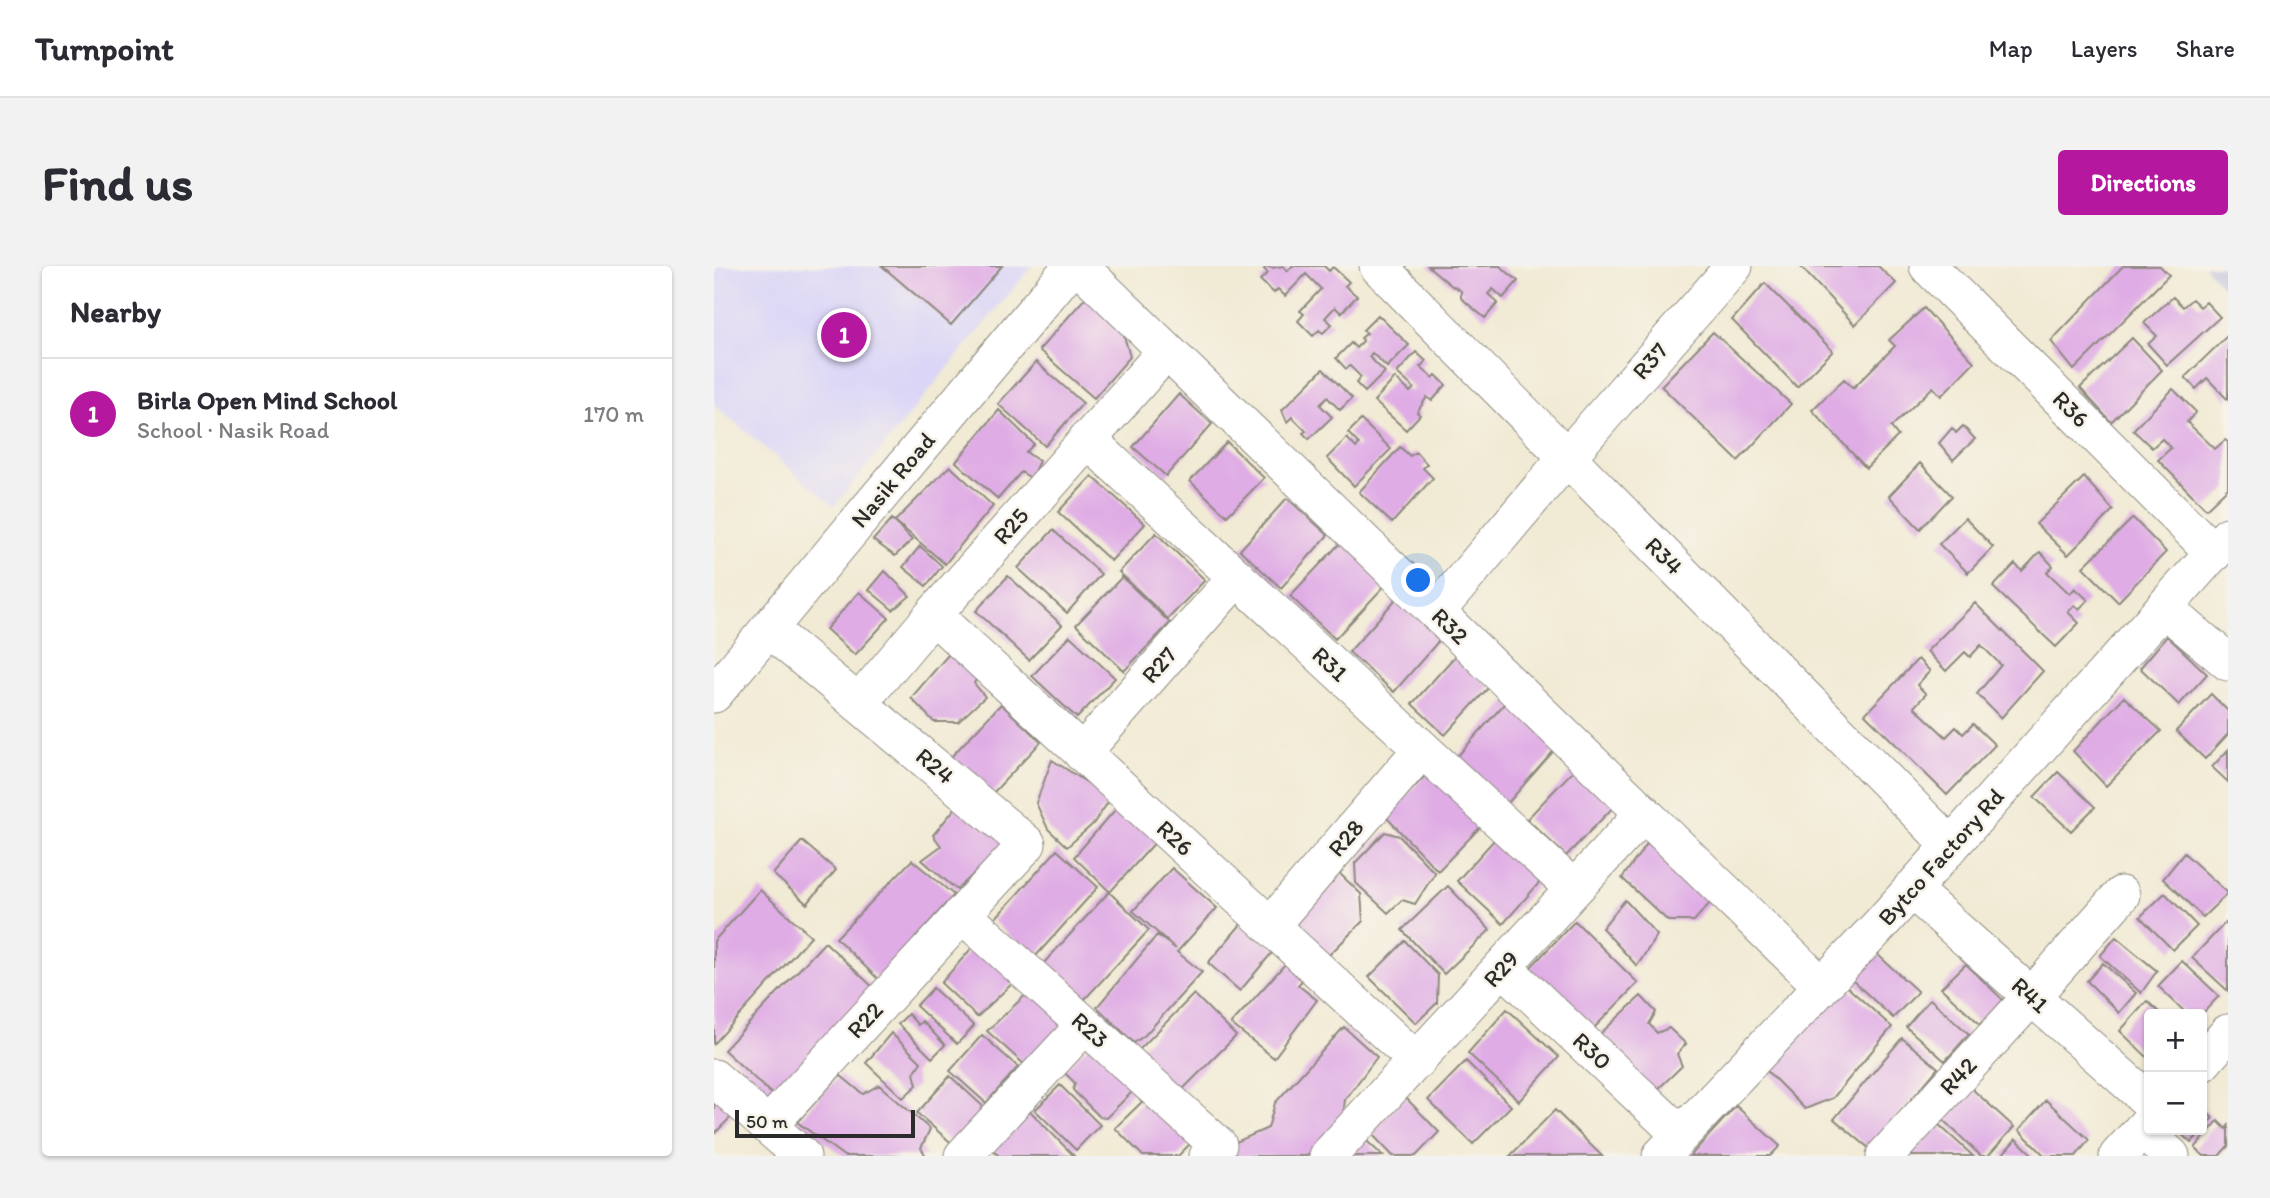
<!DOCTYPE html>
<meta charset="utf-8">
<style>
body{margin:0;font-family:Itim,sans-serif;background:#f2f2f3;color:#2b2b33}
.controls{position:absolute;right:21px;bottom:21px;display:grid;overflow:hidden;border-radius:7px;box-shadow:0 2px 5px #0004}
.controls button{width:63px;height:63px;display:grid;place-items:center;padding:0;border:0;border-bottom:2px solid #e1e1e2;background:#fff;color:#2b2b33;font:35px sans-serif}
.scale{position:absolute;left:21px;bottom:18px;width:180px;box-sizing:border-box;padding-left:7px;border:4px solid #2b2b2b;border-top:0;font-size:19px;line-height:24px;white-space:nowrap;color:#2b2b2b;-webkit-text-stroke:5px #f7f3e8;paint-order:stroke}
.you{position:absolute;left:705px;top:315px;width:24px;height:24px;margin:-18px;border:5px solid #fff;border-radius:50%;background:#1a73e8;box-shadow:0 0 0 10px #1a73e833}
.badge{display:grid;place-items:center;width:46px;height:46px;border-radius:50%;background:#b5179e;color:#fff;font-size:23px;font-weight:700}
.pin{position:absolute;translate:-50% -50%;border:4px solid #fff;box-shadow:0 2px 7px #0006}
.list{margin:0;padding:0;list-style:none}
h2{display:flex;justify-content:space-between;align-items:center;height:91px;margin:0;padding:0 28px;font-size:30px}
h2 small{font-size:23px;font-weight:400;color:#7c7c81}
.list li{display:grid;grid-template-columns:46px 1fr auto;gap:21px;align-items:center;box-sizing:border-box;height:112px;padding:0 28px;border-top:2px solid #e1e1e2}
.list b{display:block;font-size:26px;white-space:nowrap}
.list p{margin:0;font-size:23px;white-space:nowrap;color:#7c7c81}
.list em{font-size:23px;font-style:normal;color:#7c7c81}
.map{position:relative;flex:none;width:1514px;height:890px;overflow:hidden;border-radius:7px}
header{display:flex;align-items:center;gap:42px;box-sizing:border-box;height:98px;padding:0 35px;background:#fff;border-bottom:2px solid #e1e1e2}
header strong{font-size:33px}
nav{display:flex;gap:38px;margin-inline-start:auto;font-size:24px}
.intro{display:flex;align-items:center;justify-content:space-between;box-sizing:border-box;height:168px;padding:0 42px}
h1{margin:0;font-size:49px}
.button{padding:18px 32px;border-radius:7px;background:#b5179e;color:#fff;font-size:24px;font-weight:700}
main{display:flex;gap:42px;padding:0 42px}
aside{flex:1;background:#fff;border-radius:7px;box-shadow:0 2px 5px #0004}
.map>svg:first-child{display:block}
.built{fill:#dbd6f7}
.industrial{fill:#c1c2dd}
.building{fill:#dface5}
.lines{fill:none;stroke-linecap:round;stroke-linejoin:round}
.minor-casing{stroke:#8e8a80;stroke-width:39}
.minor{stroke:#fff;stroke-width:37}
.labels{text-anchor:middle;stroke-width:5;stroke-linejoin:round;paint-order:stroke}
.street-label{font-size:24px;fill:#2b2b2b;stroke:#f7f3e8}
</style>
<header>
<strong>Turnpoint</strong>
<nav><a>Map</a><a>Layers</a><a>Share</a></nav>
</header>
<div class="intro"><h1>Find us</h1><a class="button">Directions</a></div>
<main>
<aside>
<h2>Nearby<small></small></h2>
<ul class="list">
<li><span class="badge">1</span><div><b>Birla Open Mind School</b><p>School · Nasik Road</p></div><em>170 m</em></li>
</ul>
</aside>
<div class="map">
<svg width="1514" height="890" viewBox="0 0 1514 890">
<rect width="100%" height="100%" fill="#f7f3e8"/>
<filter id="ink" filterUnits="userSpaceOnUse"><feTurbulence type="fractalNoise" baseFrequency=".0143" numOctaves="2"/><feDisplacementMap in="SourceGraphic" scale="14" xChannelSelector="R" yChannelSelector="G"/><feConvolveMatrix kernelMatrix="1 2 1 2 8 2 1 2 1" color-interpolation-filters="sRGB"/></filter>
<filter id="wash" filterUnits="userSpaceOnUse"><feTurbulence type="fractalNoise" baseFrequency=".00686" numOctaves="4" result="noise"/><feDisplacementMap in="SourceGraphic" scale="28" xChannelSelector="R" yChannelSelector="G"/><feGaussianBlur stdDeviation="1.57" result="paint"/><feColorMatrix in="noise" values="0 0 0 0 0 0 0 0 0 0 0 0 0 0 0 0 0 1.4 0 .05"/><feComposite in="paint" operator="in"/></filter>
<g filter="url(#wash)">
<rect width="100%" height="100%" fill="#f1ead4"/>
<!-- built -->
<path class="built" d="M0,0H318L120,240L0,139Z"/>
<!-- industrial -->
<path class="industrial" d="M1490,0H1514V27Z"/>
<g id="blocks">
<!-- building -->
<path class="building" d="M168,0H288L237,59Z
M552,0L558,2L569,0L574,5L578,0H610L615,5L619,1L635,16L631,20L643,30L627,47L621,41L611,52L618,58L609,67L605,64L599,70L584,55L590,48L586,45L607,23L592,8L571,30L564,23L560,27L546,14L554,7L550,3Z
M714,0H786L804,15L789,32L779,23L774,28L784,37L771,52L747,32V25L740,20L739,21Z
M1086,0H1164L1182,17L1141,59Z
M1409,0H1446L1455,9L1360,104L1337,75Z
M1051,17L1119,85L1083,121L1018,54Z
M372,31L405,52L416,91L380,132L325,84Z
M1459,31L1469,41L1478,33L1486,41L1492,36L1506,51L1453,99L1434,78L1443,70L1430,57Z
M1210,42L1260,96L1227,130L1219,121L1177,161L1184,170L1152,202L1098,144L1130,113L1139,122L1181,80L1175,74Z
M664,49L695,79L673,101L658,87L655,91L671,106L651,126L642,117L647,111L636,100L632,103L622,92L637,77L642,82L649,75L647,72L653,67L649,64Z
M999,66L1077,138L1024,195L947,120Z
M1514,69V134L1493,112L1482,123L1471,111Z
M1418,72L1448,104L1397,156L1366,122Z
M702,86L712,95L706,101L719,112L722,109L732,119L718,135L713,131L703,146L706,149L692,164L660,135L681,112L696,126L700,122L683,107Z
M322,96L369,137L331,180L284,138Z
M609,103L638,132L626,144L613,131L606,139L618,151L595,173L589,167L592,165L578,151L573,156L568,144Z
M1459,123L1482,146L1473,156L1501,183L1511,174L1514,176V222L1492,243L1444,194L1457,182L1448,173L1438,182L1419,164Z
M465,128L498,158L452,210L419,181Z
M285,144L320,178L312,186L325,195L317,212L307,206L284,233L242,196Z
M647,154L677,183L640,220L613,192L633,172L642,182L645,178L634,167Z
M1249,160L1261,173L1239,194L1225,177L1238,162L1242,167Z
M513,176L550,212L513,250L476,215Z
M686,181L696,190L702,186L713,198L709,202L719,212L678,257L645,226Z
M1206,197L1238,230L1206,263L1175,230Z
M236,200L279,240L231,298L181,255Z
M378,210L431,258L397,295L344,246Z
M1370,211L1399,244L1354,289L1322,258Z
M573,232L614,269L567,322L526,284Z
M1251,252L1279,281L1254,307L1225,278Z
M1419,252L1452,286L1404,336L1369,301Z
M178,253L198,274L181,290L159,274Z
M339,264L387,308L353,347L304,302Z
M442,267L491,314L454,353L405,306Z
M631,272L676,314L621,373L576,330Z
M206,280L228,300L212,320L189,301Z
M1326,286L1339,300L1333,306L1356,328L1361,322L1374,334L1365,343L1361,339L1354,346L1365,357L1342,381L1279,321L1301,298L1308,305Z
M171,305L196,330L179,344L155,324Z
M294,310L348,359L315,394L262,345Z
M408,311L456,357L410,405L362,359Z
M690,324L735,363L680,426L635,386Z
M145,326L175,352L141,389L112,363Z
M1261,337L1329,405L1287,452L1263,428L1287,399L1267,379L1256,391L1251,386L1232,405L1213,385Z
M356,370L401,412L363,452L318,410Z
M1453,370L1493,408L1465,439L1426,402Z
M240,382L266,408L260,417L271,431L244,456H220L197,432Z
M741,390L775,421L731,469L698,438Z
M1204,393L1216,405L1203,419L1212,428L1200,441L1232,471L1242,461L1249,468L1259,458L1281,479L1233,529L1151,448Z
M800,427L851,472L793,538L741,493Z
M1497,428L1514,445V468L1491,493L1462,465Z
M1410,431L1447,465L1392,520L1359,485Z
M287,438L327,476L277,529L237,491Z
M1514,484V516L1498,501Z
M876,487L915,525L852,590L813,553Z
M338,494L397,532L379,558L353,581L334,563L322,537Z
M721,499L776,551L724,605L672,551Z
M1344,506L1381,541L1357,565L1320,531Z
M407,537L446,571L396,626L360,591Z
M243,540L298,571L243,624L208,594L227,580L219,569Z
M671,566L685,570L721,607L701,638L688,634L674,647L642,617L641,597Z
M940,568L1011,620L980,655H954L908,612Z
M780,574L832,609L789,658L743,615Z
M88,575L122,604L93,638L59,608Z
M343,584L384,621L320,692L279,655Z
M1470,587L1514,627L1489,651L1449,613Z
M198,594L240,629L202,671L168,717L122,672Z
M458,602L503,642L463,686L488,706L431,769L420,777L383,741L443,669L462,683L419,645Z
M624,606L647,628L649,655L614,690L578,656Z
M734,620L776,664L730,708L688,664Z
M46,624L97,670L0,778V675Z
M395,626L435,664L368,736L328,699Z
M1451,627L1483,660L1459,684L1426,651Z
M911,634L943,669L923,700L888,662Z
M861,655L924,717L877,765L814,704Z
M529,656L561,683L526,725L494,697Z
M1511,657L1514,660V725L1478,692Z
M1402,671L1443,705L1427,727L1386,690Z
M691,675L724,709L723,737L702,757L655,711Z
M111,676L163,725L62,832L10,784Z
M263,676L302,714L263,751L227,717Z
M1162,687L1204,726L1179,752L1138,714Z
M1468,695L1505,730L1488,748H1473L1444,720Z
M573,696L591,711L584,719L603,734L560,792L517,758Z
M1389,697L1422,727L1405,747L1373,715Z
M1252,698L1289,734L1267,759L1227,722Z
M1131,719L1178,761L1119,832L1091,843L1049,801Z
M219,722L260,760L243,778L202,740Z
M319,722L355,755L312,800L273,765Z
M480,728L522,770L465,827L423,786Z
M927,730L942,746L935,758L943,767L955,762L972,778L963,788L968,800L941,826L886,768Z
M1216,733L1255,768L1231,795L1192,761Z
M1433,735L1447,748H1435V793L1406,765Z
M793,743L845,791L805,835L754,787Z
M194,748L204,759L208,755L231,779L218,792L184,758Z
M630,761L663,791L631,834L628,855L593,890H511L522,876L554,862L561,837Z
M177,767L207,796L200,807L203,819L189,832L152,797Z
M268,769L304,801L272,837L236,805Z
M1188,772L1224,802L1156,883L1120,853Z
M377,777L422,822L392,852L386,851L359,824L361,817L349,805Z
M752,795L797,840L759,878L714,834Z
M126,809L149,828L165,819L216,863L207,882L212,890H130L83,856Z
M236,810L274,845L242,881L203,847Z
M346,819L386,859L362,884L321,844Z
M1256,821L1300,861L1274,890H1267L1228,853Z
M0,828L21,847L0,868Z
M434,830L479,875L464,890H429L401,862Z
M691,831L725,866L702,890H679L656,866Z
M1332,834L1375,874L1362,890H1331L1305,864Z
M1022,840L1066,880L1056,890H976Z
M1488,842L1499,852L1477,877L1463,864H1488Z
M315,844L360,890H285L276,882Z
M841,844L888,890H796Z
M1504,855L1512,863L1514,860V880L1505,890H1490L1481,882Z
M1224,858L1259,890H1194Z
M643,866L669,890H621Z
M1302,873L1320,890H1287Z"/>
</g>
</g>
<g filter="url(#ink)">
<use href="#blocks" fill-opacity="0" stroke="#8e8a80" stroke-width="2"/>
<g class="lines">
<defs>
<path id="minor" d="M365,0L1108,720
M664,0L1237,580
M1214,0L1500,287
M373,173L860,623
M1450,342L1514,396
M722,346L853,191L1020,0
M219,349L703,795
M55,363L313,578L63,850L55,861
M0,428L358,0
M145,437L219,349L452,85
M368,487L523,311
M1197,623L1435,835
M248,648L504,879L494,890
M556,660L708,483
M789,701L967,869
M1488,797L1514,767
M0,812L88,890
M1428,864L1457,890
M249,890L371,759
M614,890L930,547
M947,890L1164,661L1514,270
M1171,890L1318,730L1407,629
M1404,890L1435,856"/>
</defs>
<!-- minor casing -->
<use href="#minor" class="minor-casing"/>
<!-- minor -->
<use href="#minor" class="minor"/>
</g>
</g>
<g class="labels">
<!-- street labels -->
<g class="street-label">
<text transform="translate(936 95) rotate(-49)" y="8">R37</text>
<text transform="translate(1357 143) rotate(45)" y="8">R36</text>
<text transform="translate(179 214) rotate(-50)" y="8">Nasik Road</text>
<text transform="translate(297 260) rotate(-49)" y="8">R25</text>
<text transform="translate(950 290) rotate(45)" y="8">R34</text>
<text transform="translate(736 360) rotate(44)" y="8">R32</text>
<text transform="translate(616 398) rotate(43)" y="8">R31</text>
<text transform="translate(445 399) rotate(-49)" y="8">R27</text>
<text transform="translate(221 500) rotate(40)" y="8">R24</text>
<text transform="translate(461 572) rotate(43)" y="8">R26</text>
<text transform="translate(632 572) rotate(-49)" y="8">R28</text>
<text transform="translate(1227 591) rotate(-48)" y="8">Bytco Factory Rd</text>
<text transform="translate(787 703) rotate(-48)" y="8">R29</text>
<text transform="translate(1316 729) rotate(42)" y="8">R41</text>
<text transform="translate(151 754) rotate(-47)" y="8">R22</text>
<text transform="translate(376 764) rotate(42)" y="8">R23</text>
<text transform="translate(878 785) rotate(43)" y="8">R30</text>
<text transform="translate(1244 810) rotate(-47)" y="8">R42</text>
</g>
</g>
</svg>
<div class="controls">
<button>+</button>
<button>−</button>
</div>
<div class="scale">50 m</div>
<div class="you"></div>
<div class="pin badge" style="left:130px;top:69px">1</div>
</div>
</main>
